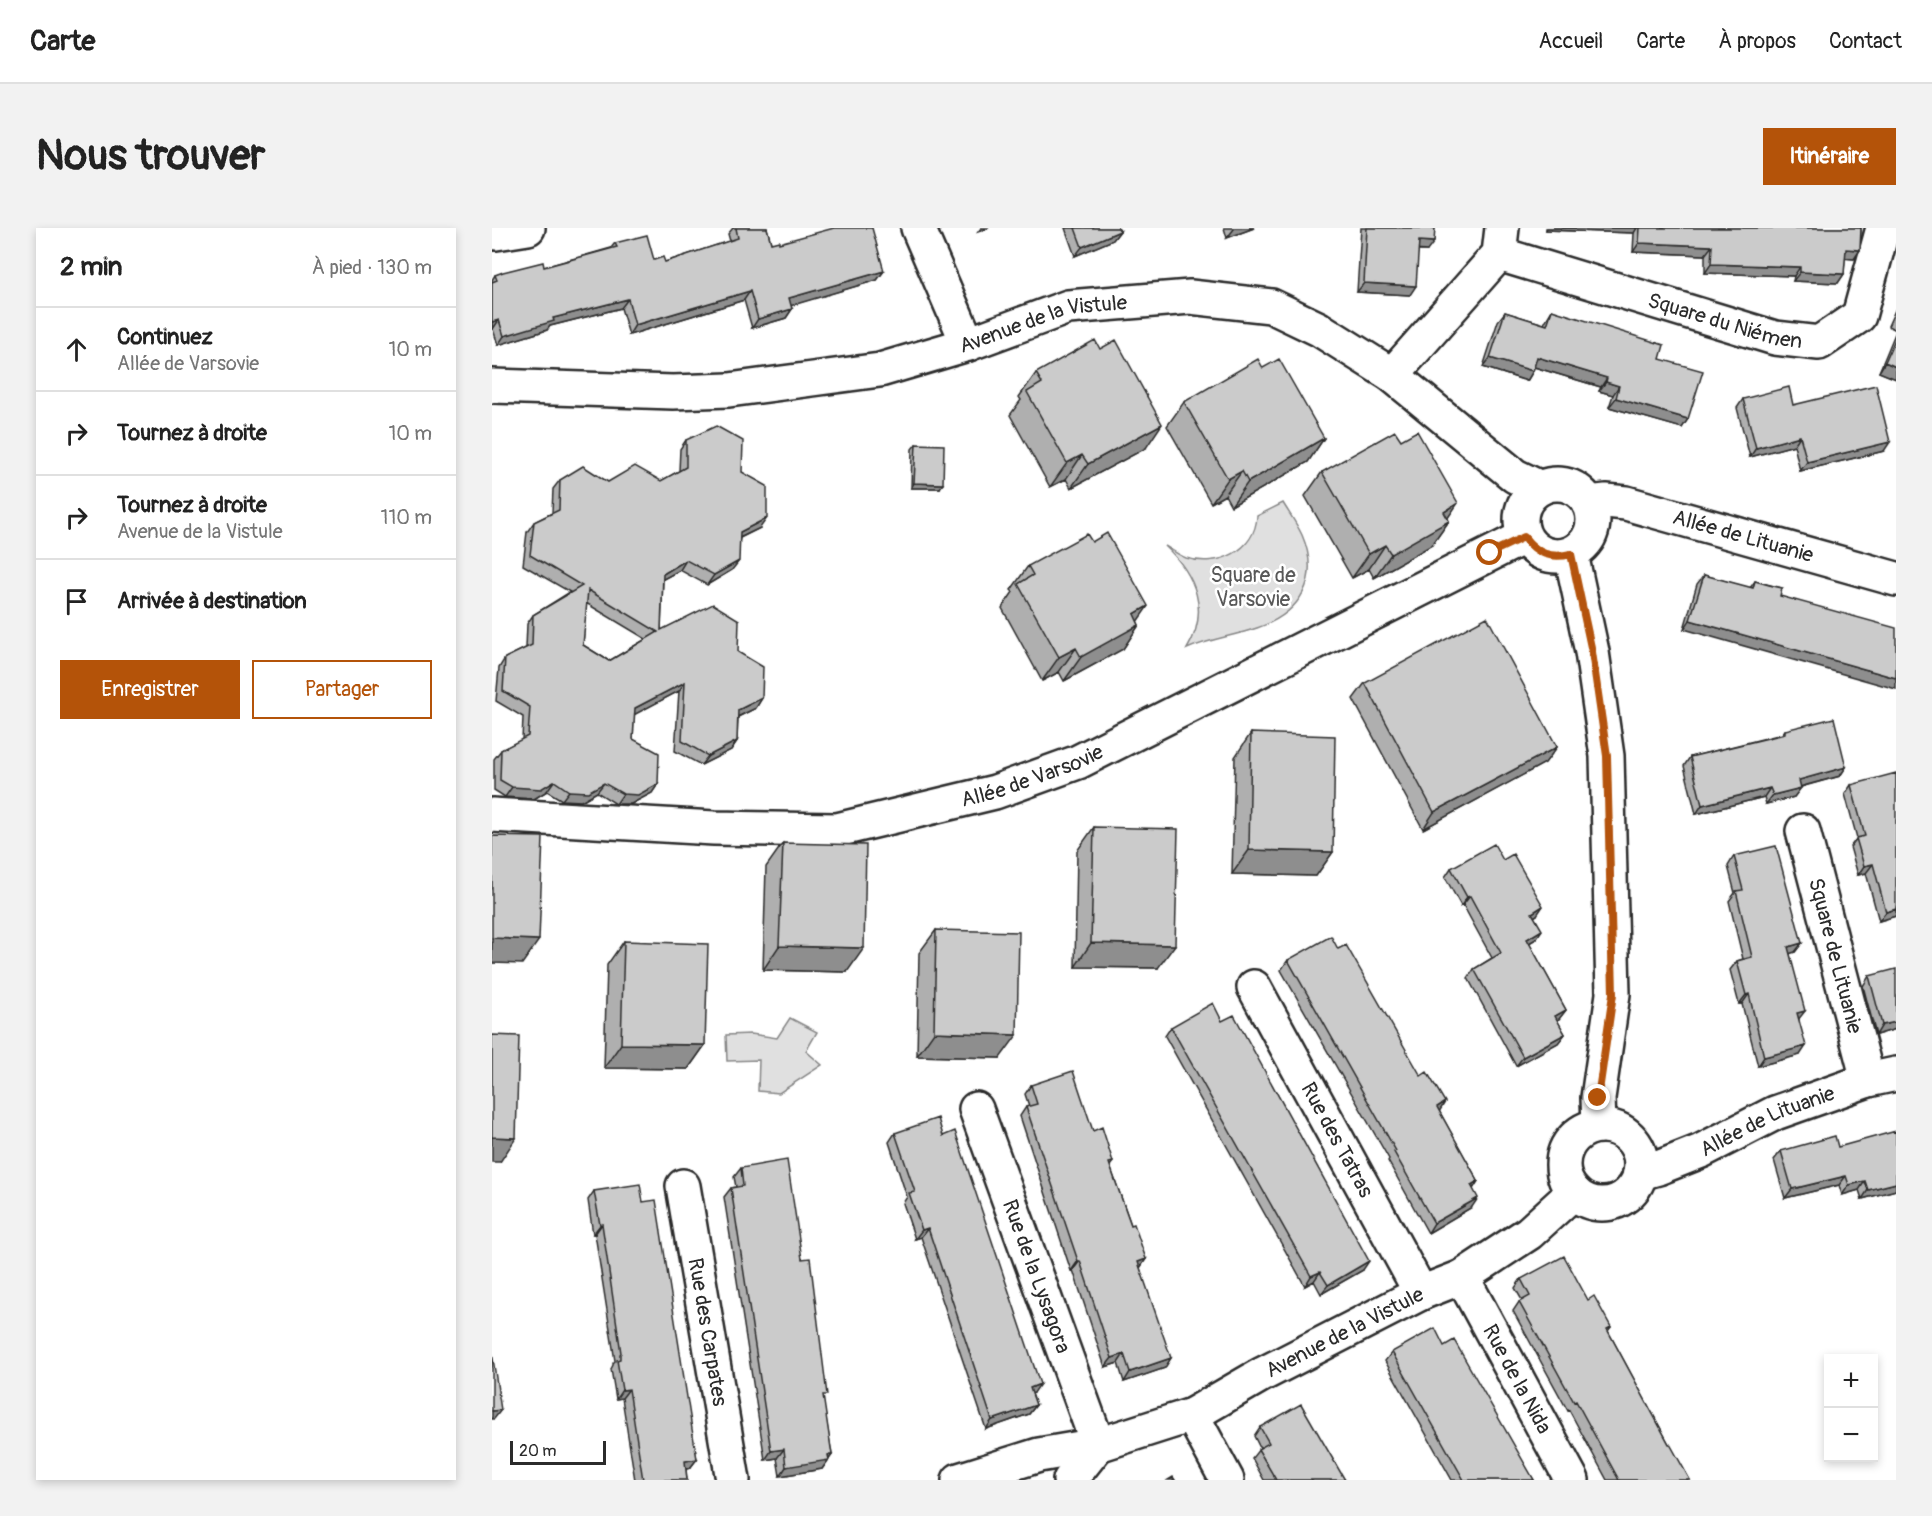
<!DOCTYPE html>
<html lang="fr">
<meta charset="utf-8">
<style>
body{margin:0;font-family:Pangolin,sans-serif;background:#f2f2f2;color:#222}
.controls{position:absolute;right:18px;bottom:18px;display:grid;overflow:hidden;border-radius:0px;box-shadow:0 3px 9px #0003}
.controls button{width:54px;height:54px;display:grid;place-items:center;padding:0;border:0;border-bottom:2px solid #e0e0e0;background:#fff;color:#222;font:30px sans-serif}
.scale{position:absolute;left:18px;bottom:15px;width:96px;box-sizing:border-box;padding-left:6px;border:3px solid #2b2b2b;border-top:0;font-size:16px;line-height:21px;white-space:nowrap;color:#2b2b2b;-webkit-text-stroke:4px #fff;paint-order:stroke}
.stop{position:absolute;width:18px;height:18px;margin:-14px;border:4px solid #b45309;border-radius:50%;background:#fff}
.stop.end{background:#b45309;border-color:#fff;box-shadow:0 2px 6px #0008}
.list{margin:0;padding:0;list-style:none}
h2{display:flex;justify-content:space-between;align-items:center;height:78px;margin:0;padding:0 24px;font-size:26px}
h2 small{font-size:20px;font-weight:400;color:#767676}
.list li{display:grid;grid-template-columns:39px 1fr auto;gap:18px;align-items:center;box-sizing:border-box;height:84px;padding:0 24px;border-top:2px solid #e0e0e0}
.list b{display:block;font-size:22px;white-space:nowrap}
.list p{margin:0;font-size:20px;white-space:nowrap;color:#767676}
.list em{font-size:20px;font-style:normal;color:#767676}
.actions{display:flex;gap:12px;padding:18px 24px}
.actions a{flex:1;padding:14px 0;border:2px solid #b45309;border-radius:0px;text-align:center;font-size:21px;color:#b45309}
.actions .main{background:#b45309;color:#fff}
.icon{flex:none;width:33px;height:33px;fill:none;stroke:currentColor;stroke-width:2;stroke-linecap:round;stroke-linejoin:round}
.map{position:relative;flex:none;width:1404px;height:1252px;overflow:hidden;border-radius:0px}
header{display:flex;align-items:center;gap:36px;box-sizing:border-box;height:84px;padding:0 30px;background:#fff;border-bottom:2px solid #e0e0e0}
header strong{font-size:28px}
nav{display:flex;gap:33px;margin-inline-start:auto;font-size:21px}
.intro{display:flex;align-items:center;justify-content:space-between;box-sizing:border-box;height:144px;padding:0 36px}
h1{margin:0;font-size:42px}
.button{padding:15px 27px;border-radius:0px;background:#b45309;color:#fff;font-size:21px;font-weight:700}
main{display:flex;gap:36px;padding:0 36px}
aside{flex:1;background:#fff;border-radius:0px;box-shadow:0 3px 9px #0003}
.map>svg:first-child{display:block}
.green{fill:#e0e0e0;stroke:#868686;stroke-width:1.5}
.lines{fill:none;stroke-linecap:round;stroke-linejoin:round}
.minor-casing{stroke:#2b2b2b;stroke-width:38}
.minor{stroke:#fff;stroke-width:33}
.wall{fill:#afafaf;stroke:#2b2b2b;stroke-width:1.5;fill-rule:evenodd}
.shaded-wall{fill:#8e8e8e;stroke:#2b2b2b;stroke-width:1.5}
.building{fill:#cbcbcb;stroke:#2b2b2b;stroke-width:1.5;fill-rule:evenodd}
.route{stroke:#b45309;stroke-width:8}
.labels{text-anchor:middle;stroke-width:5;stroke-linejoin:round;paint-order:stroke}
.street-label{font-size:21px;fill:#2b2b2b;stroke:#fff}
.park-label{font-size:21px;fill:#585858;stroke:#fff}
</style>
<header>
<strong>Carte</strong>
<nav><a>Accueil</a><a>Carte</a><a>À propos</a><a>Contact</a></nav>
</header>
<div class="intro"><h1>Nous trouver</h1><a class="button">Itinéraire</a></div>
<main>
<aside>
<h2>2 min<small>À pied · 130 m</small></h2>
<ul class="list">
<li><svg class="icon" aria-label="ahead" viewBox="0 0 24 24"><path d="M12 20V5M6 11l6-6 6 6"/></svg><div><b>Continuez</b><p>Allée de Varsovie</p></div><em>10 m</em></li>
<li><svg class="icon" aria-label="right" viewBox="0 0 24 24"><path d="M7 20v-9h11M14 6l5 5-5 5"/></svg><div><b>Tournez à droite</b></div><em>10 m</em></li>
<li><svg class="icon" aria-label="right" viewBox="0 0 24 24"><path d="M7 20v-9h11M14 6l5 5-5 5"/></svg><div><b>Tournez à droite</b><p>Avenue de la Vistule</p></div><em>110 m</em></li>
<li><svg class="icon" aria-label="arrive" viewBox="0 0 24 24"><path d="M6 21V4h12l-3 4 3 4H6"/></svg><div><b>Arrivée à destination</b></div></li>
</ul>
<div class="actions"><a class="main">Enregistrer</a><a>Partager</a></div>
</aside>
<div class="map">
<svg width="1404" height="1252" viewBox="0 0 1404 1252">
<rect width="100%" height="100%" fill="#fff"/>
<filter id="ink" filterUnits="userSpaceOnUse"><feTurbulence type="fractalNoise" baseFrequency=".0167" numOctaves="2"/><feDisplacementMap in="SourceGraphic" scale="12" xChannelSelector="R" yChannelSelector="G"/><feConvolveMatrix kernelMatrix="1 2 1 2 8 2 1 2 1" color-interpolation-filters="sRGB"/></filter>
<g filter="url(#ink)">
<!-- green -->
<path class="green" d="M791,275C797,285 805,296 810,307C829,351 809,385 765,400C742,408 717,411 695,421C718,383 704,347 673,318C680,322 686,327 694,330C726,340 763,323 765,288Z
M298,790L325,804L314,823L330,837L287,865L266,863L267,832L235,833L234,807L259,806L285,810Z"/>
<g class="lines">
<defs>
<g id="minor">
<path d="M426,0L476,116"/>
<path d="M4,5L36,0"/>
<path id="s1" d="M1007,26L1283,110L1327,115L1367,88L1391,0"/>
<path d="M900,147L1007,26L1010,0"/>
<path id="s2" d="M0,158L181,164L237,162L388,142L476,116L576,79L698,69L779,78L827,101L900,147L1023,248L1048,260"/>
<circle cx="1065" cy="292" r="36"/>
<path id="s3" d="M1097,275L1114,273L1134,275L1404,351"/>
<path d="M1079,326L1100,424L1115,528L1121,766L1106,870L1107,897"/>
<path id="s4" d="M0,587L222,600L345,602L503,564L586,534L1032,309"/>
<path id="s5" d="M1311,603L1376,852"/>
<path id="s6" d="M762,759L929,1065"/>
<path id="s7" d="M484,881L606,1217"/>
<circle cx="1110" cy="937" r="39"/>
<path id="s8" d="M1148,945L1166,940L1209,923L1283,885L1376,852L1404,846"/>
<path id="s9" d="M191,958L241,1252"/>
<path id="s10" d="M970,1049L1080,1252"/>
<path d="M700,1187L735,1252"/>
<path id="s11" d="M467,1252L547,1227L606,1217L700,1187L769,1147L929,1065L970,1049L1037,1005L1082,964"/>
<path d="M578,1252L606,1217"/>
</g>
</defs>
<!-- minor casing -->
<use href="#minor" class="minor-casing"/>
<!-- minor -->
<use href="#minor" class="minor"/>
</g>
<!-- wall -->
<path class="wall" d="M241,0H275L279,15H287L392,43L385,52L299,77L300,81L294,90L260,100L252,72L137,107L129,80L58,98L55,102L6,117L1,101H0V52L3,47L52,39L119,20L123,15L162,32L173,34L238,13L236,6Z
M573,0H626L628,3L621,12L583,28Z
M732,0H762L735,10Z
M869,0H943L935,23H926L918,67L865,64Z
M1054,0H1369L1368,22L1362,31L1353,30L1352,46L1346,55L1301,53L1302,48L1213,45V27L1141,24L1142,5L1054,2Z
M1404,80V102L1396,98Z
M1060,82L1168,131L1196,191L1190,200L1117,179L1121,167L1107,163L1109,159L1042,139L1041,143L1035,153L991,139L1006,93L1013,84L1052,96L1054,92Z
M1404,103V151L1387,144Z
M544,145L654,220L579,260L574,251L558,259L518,187L529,172L527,169Z
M1251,171L1301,177L1392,223L1308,243L1302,217L1258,229L1245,180Z
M692,174L832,210L816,234L739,278L733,267L719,275L675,198Z
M194,212L250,244L268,300L248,310L240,342L215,357L188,342L171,351L169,402L246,424L270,470L264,480L246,489L245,513L239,522L209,537L183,523L187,463L142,486L141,511L166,556L160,565L139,576H124L105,564L89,573L70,572L55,563L42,571L13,569L2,562V531L9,522L30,512L31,489L4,473L7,440L13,430L34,420L35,396L41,387L78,364L31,337L35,304L42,294L60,285L61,261L68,252L116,254L169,253L187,243L188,221ZM94,375L154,411L117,433L91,417Z
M424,216L448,260H419L420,221Z
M830,244L956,290L957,293L940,317L882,350L877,341L860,350L813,268Z
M536,338L645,393L647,397L631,421L572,453L567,444L550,453L510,380L521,364L519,362Z
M1212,347L1258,360L1263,353L1290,360L1192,401L1205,356Z
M873,455L1065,519L1053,535L931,601L861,471Z
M1293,502L1354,539L1348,548L1309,559L1302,569L1274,576L1272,569L1204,586L1192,538L1198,529L1290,506Z
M759,505L841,624L824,648L740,646L743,529Z
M1359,557L1404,688L1387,693L1374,645L1366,647L1358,619L1365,610L1353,566Z
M602,599L666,740L583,739L585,623Z
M291,615L355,744L271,742L274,639Z
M1242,628L1310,715L1303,724L1298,725L1307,791L1308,827L1266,838L1250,776H1247L1238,742L1245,733L1251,731L1237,673L1243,665L1236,638Z
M1011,632L1045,687L1042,689L1044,711L1037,715L1074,782L1067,791L1065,792L1073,806L1066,815L1024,838L976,750L982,741L1000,730L971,677L969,678L953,649L959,640Z
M444,702L508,830L425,828L427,725Z
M132,713L213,817L196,841L112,840L115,737Z
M846,721L947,883L986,953L981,961L980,979L936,1005L896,933L897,931L789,742L796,732Z
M1377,748L1404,801L1384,807L1371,758Z
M679,799L871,1042L829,1066L822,1053L813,1058L673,808Z
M539,857L601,903L621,934L618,938L639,997L654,1031L648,1040L673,1140L632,1154L626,1135L613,1139L581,1042L579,1043L528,888L534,879L537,878L533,866Z
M403,905L542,1165L540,1166L544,1177L537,1186L494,1201L429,1009L423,1011L411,975L415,969L397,914Z
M1346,919L1404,962L1370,971L1367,962L1350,967L1347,957L1293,970L1282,932L1289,923Z
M249,940L331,1172L340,1227L330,1241L288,1248L285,1230L273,1232L232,969L239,960L244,959L242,949Z
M102,963L151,974L205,1231L198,1240L194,1241L195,1252H143L130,1170L124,1171L119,1141L121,1137V1135L123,1133L103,1006H101L96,972Z
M1029,1051L1096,1072L1119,1099L1116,1103L1177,1216L1198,1252H1115L1077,1182L1076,1183L1021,1083L1027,1074L1030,1072L1023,1060Z
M952,1118L1042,1252H960L893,1133L900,1124Z
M768,1199L853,1252H772L760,1230L768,1220L762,1208Z"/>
<!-- shaded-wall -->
<path class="shaded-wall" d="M489,0H497L486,4Z
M743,0H762L735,10L742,1Z
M1055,0H1145L1142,5L1054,2Z
M628,3L621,12L583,28L590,19Z
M927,13L942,14L935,23L920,22Z
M1147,15L1220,18L1213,27L1141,24Z
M1354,21L1368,22L1362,31L1347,30Z
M1219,36L1308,39L1302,48L1213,45Z
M392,43L385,52L291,80L297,70Z
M1308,44L1352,46L1346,55L1301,53Z
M872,55L924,58L918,67L865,64Z
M258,63L252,72L137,107L143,97Z
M136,71L129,80L58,98L55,102L6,117L12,108L61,90Z
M300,81L294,90L260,100L266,91Z
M7,92L1,101H0V94Z
M1045,129L1115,150L1109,159L1039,138Z
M998,130L1041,143L1035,153L991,139Z
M1393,134L1404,139V151L1387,144Z
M1114,154L1127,158L1121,167L1107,163Z
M1124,170L1196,191L1190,200L1117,179Z
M670,196L654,220L579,260L596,236Z
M1308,208L1302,217L1258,229L1264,220Z
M832,210L816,234L739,278L756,254Z
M1398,214L1392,223L1308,243L1315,234Z
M590,227L574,251L558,259L575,235Z
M750,243L733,267L719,275L736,251Z
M422,255L451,256L448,260H419Z
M966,275L951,297L957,293L940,317L882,350L899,326L952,284Z
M275,290L268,300L241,313L248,304Z
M893,317L877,341L860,350L877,326Z
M194,332L188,342L164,355L171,346Z
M247,333L240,342L215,357L222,347Z
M656,378L640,401L647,397L631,421L572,453L589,429L642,386Z
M1198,392L1404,450V461L1192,401Z
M584,420L567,444L550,453L567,429Z
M193,454L187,463L136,490L143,480Z
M270,470L264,480L239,492L246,482Z
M245,513L239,522L209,537L216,528Z
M1065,519L1053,535L931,601L942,584Z
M1354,539L1348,548L1300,561L1307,552Z
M62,553L55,563L42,571L13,569L20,559Z
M112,555L105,564L89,573L70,572L77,563Z
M166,556L160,565L139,576H124L131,566Z
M1278,560L1272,569L1204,586L1210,577Z
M1309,560L1302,569L1274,576L1281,567Z
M757,622L841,624L824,648L740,646Z
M1381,636L1374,645L1366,647L1372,638Z
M978,668L971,677L969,678L975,669Z
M1051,678L1045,687L1033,694L1040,685Z
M1404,681V688L1387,693L1394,684Z
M1050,702L1044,711L1028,720L1035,711Z
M0,710L47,712L30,736L0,735Z
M599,715L683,717L666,740L583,739Z
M1310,715L1303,724L1290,728L1296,719Z
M287,718L372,720L355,744L271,742Z
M1257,766L1250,776H1247L1254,767Z
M1074,782L1067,791L1056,797L1063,788Z
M1313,783L1306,792L1305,785Z
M1404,794V801L1384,807L1390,797Z
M442,804L525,807L508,830L425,828Z
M1073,806L1066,815L1024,838L1031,829Z
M129,816L213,817L196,841L112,840Z
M1314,818L1308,827L1266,838L1272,829Z
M953,874L947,884L945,879Z
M0,909L24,910L8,934H0Z
M1354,948L1347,957L1293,970L1300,961Z
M986,953L980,962L979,957Z
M1373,953L1367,962L1350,967L1357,957Z
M1404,955V962L1370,971L1376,962Z
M986,970L980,979L936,1005L942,995Z
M110,996L103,1006H101L108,997Z
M436,1000L429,1009L423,1011L430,1002Z
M654,1031L647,1041L646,1034Z
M586,1033H588L581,1042L579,1043Z
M877,1033L871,1042L829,1066L836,1057Z
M828,1044L822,1053L813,1058L819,1048Z
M632,1126L626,1135L613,1139L620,1130Z
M679,1130L673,1140L632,1154L638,1144Z
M548,1156L542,1165L532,1169L538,1160Z
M137,1161L130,1170L124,1171L130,1162Z
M544,1177L537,1186L494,1201L500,1192Z
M9,1182L2,1191H0V1183Z
M292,1221L285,1230L273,1232L279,1223Z
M336,1227H340L330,1241L288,1248L294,1239Z
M205,1231L198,1240L186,1243L193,1233Z"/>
<!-- building -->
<path class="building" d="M244,0H275L279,15L287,13V15L342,0H380L392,43L297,70L300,81L266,91L258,63L143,97L136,71L61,90L62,93L12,108L7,92L0,94V54L5,52L3,47L11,44L51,34L52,39L125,19L123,15L155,7L162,32L171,29L173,34L246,10Z
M583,0H626L628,3L590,19Z
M875,0H943L942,14L927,13L924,58L872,55Z
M1148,0H1369L1368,22L1354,21L1352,46L1308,44V39L1219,36L1220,18L1147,15Z
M1060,82L1172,117L1168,131L1211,143L1196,191L1124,170L1127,158L1114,154L1115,150L1045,129L1041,143L998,130L1013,84L1055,97Z
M1404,109V139L1393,134Z
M603,112L608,121L624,112L670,196L596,236L590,227L575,235L535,164L550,155L544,145Z
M766,131L771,140L787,131L832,210L756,254L750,243L736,251L692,174Z
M1384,157L1398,214L1315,234L1308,208L1264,220L1251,171L1297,159L1301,177Z
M224,198L251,213L250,244L275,258V290L248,304L247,333L222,347L194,332L171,346L169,402L221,376L247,392L246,424L271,439L270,470L246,482L245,513L216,528L190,513L193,454L143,480L141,511L167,525L166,556L146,567L131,566L112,555L96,564L77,563L62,553L49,561L20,559L8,552L9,522L36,508L38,479L11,463L13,430L40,417L41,387L90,358L38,327L42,294L67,282L68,252L91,238L116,254L143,238L169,253L194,239V212ZM96,362L166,404L117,433L91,417Z
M903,203L909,212L925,203L966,275L952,284L957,293L899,326L893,317L877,326L830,244Z
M424,216L452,217L451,256L422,255Z
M615,305L656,378L642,386L647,397L589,429L584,420L567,429L526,356L541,347L536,338L595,306L600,314Z
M1212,347L1261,360L1263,353L1277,357L1290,360L1288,368L1404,400V450L1198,392Z
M995,389L1065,519L942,584L873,455Z
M1342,490L1354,539L1307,552L1309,560L1281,567L1278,560L1210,577L1198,529L1293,506V502Z
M759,505L843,508L841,624L757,622Z
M1404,545V681L1394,684L1381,636L1372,638L1364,610L1373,608L1359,557Z
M602,599L686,601L683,717L599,715Z
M0,608L51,609L47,712L0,710Z
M291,615L374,617L372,720L287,718Z
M1002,616L1011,632L1021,626L1051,678L1040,685L1050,702L1035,711L1074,782L1063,788L1073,806L1031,829L982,741L1009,725L978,668L975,669L959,640Z
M1284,618L1310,715L1296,719L1313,783L1305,785L1314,818L1272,829L1257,766L1254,767L1245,733L1260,729L1244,663L1251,662L1242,628Z
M444,702L527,704L525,807L442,804Z
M839,708L846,721L854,717L929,848L935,844L953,874L945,879L986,953L979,957L986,970L942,995L902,924L904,923L796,732Z
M132,713L216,716L213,817L129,816Z
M1404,741V794L1390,797L1377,748Z
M721,775L730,793L742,787L877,1033L836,1057L828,1044L819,1048L679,799Z
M0,807L27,808L24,910L0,909Z
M581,843L601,903L610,899L621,934L617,935L639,997L642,996L654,1031L646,1034L679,1130L638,1144L632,1126L620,1130L588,1033H586L534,879L545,876L539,857Z
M446,890L451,908L463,903L548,1156L538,1160L544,1177L500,1192L436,1000L430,1002L417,965L423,964L403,905Z
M1404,903V955L1376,962L1373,953L1357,957L1354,948L1300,961L1289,923L1343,908L1346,919Z
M295,932L310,1031L318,1030L335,1167H331L340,1227H336L337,1232L294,1239L292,1221L279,1223L239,960L251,958L249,940Z
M148,956L151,974L164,972L200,1201L205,1231L193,1233L195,1252H151L137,1161L130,1162L125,1132L128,1131V1126L129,1125L110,996L108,997L102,963Z
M1072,1028L1096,1072L1102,1068L1119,1099L1115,1101L1177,1216H1178L1198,1252H1127L1084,1173L1082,1174L1027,1074L1038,1068L1029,1051Z
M943,1100L952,1118L962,1112L1042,1252H972L900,1124Z
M0,1124L9,1182L0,1183Z
M809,1176L853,1252H784L766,1221L777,1215L768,1199Z
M681,1249L683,1252H676Z"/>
</g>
<g class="lines" filter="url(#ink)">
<!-- route -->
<path class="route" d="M998,325L1032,309C1045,326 1059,331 1079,326L1100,424L1115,528L1121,766L1106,870"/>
</g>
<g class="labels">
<!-- street labels -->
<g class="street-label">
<text dy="7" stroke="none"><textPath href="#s1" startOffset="236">Square du Niémen</textPath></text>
<text dy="7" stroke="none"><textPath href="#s2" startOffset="560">Avenue de la Vistule</textPath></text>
<text dy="7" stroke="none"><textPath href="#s3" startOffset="159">Allée de Lituanie</textPath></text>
<text dy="7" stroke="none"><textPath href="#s4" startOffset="548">Allée de Varsovie</textPath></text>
<text dy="7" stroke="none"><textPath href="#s5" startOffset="129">Square de Lituanie</textPath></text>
<text dy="7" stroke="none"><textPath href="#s8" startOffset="138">Allée de Lituanie</textPath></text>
<text dy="7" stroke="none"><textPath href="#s6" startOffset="174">Rue des Tatras</textPath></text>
<text dy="7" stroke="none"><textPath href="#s7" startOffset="178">Rue de la Lysagora</textPath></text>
<text dy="7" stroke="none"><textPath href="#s9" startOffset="148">Rue des Carpates</textPath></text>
<text dy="7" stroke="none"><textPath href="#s11" startOffset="416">Avenue de la Vistule</textPath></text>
<text dy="7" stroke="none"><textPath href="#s10" startOffset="116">Rue de la Nida</textPath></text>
</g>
<!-- park labels -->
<g class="park-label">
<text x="761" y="354">Square de<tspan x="761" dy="24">Varsovie</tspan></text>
</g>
</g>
</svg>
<div class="controls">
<button>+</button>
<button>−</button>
</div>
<div class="scale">20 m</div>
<div class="stop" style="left:998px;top:325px"></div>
<div class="stop end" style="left:1106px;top:870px"></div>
</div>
</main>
